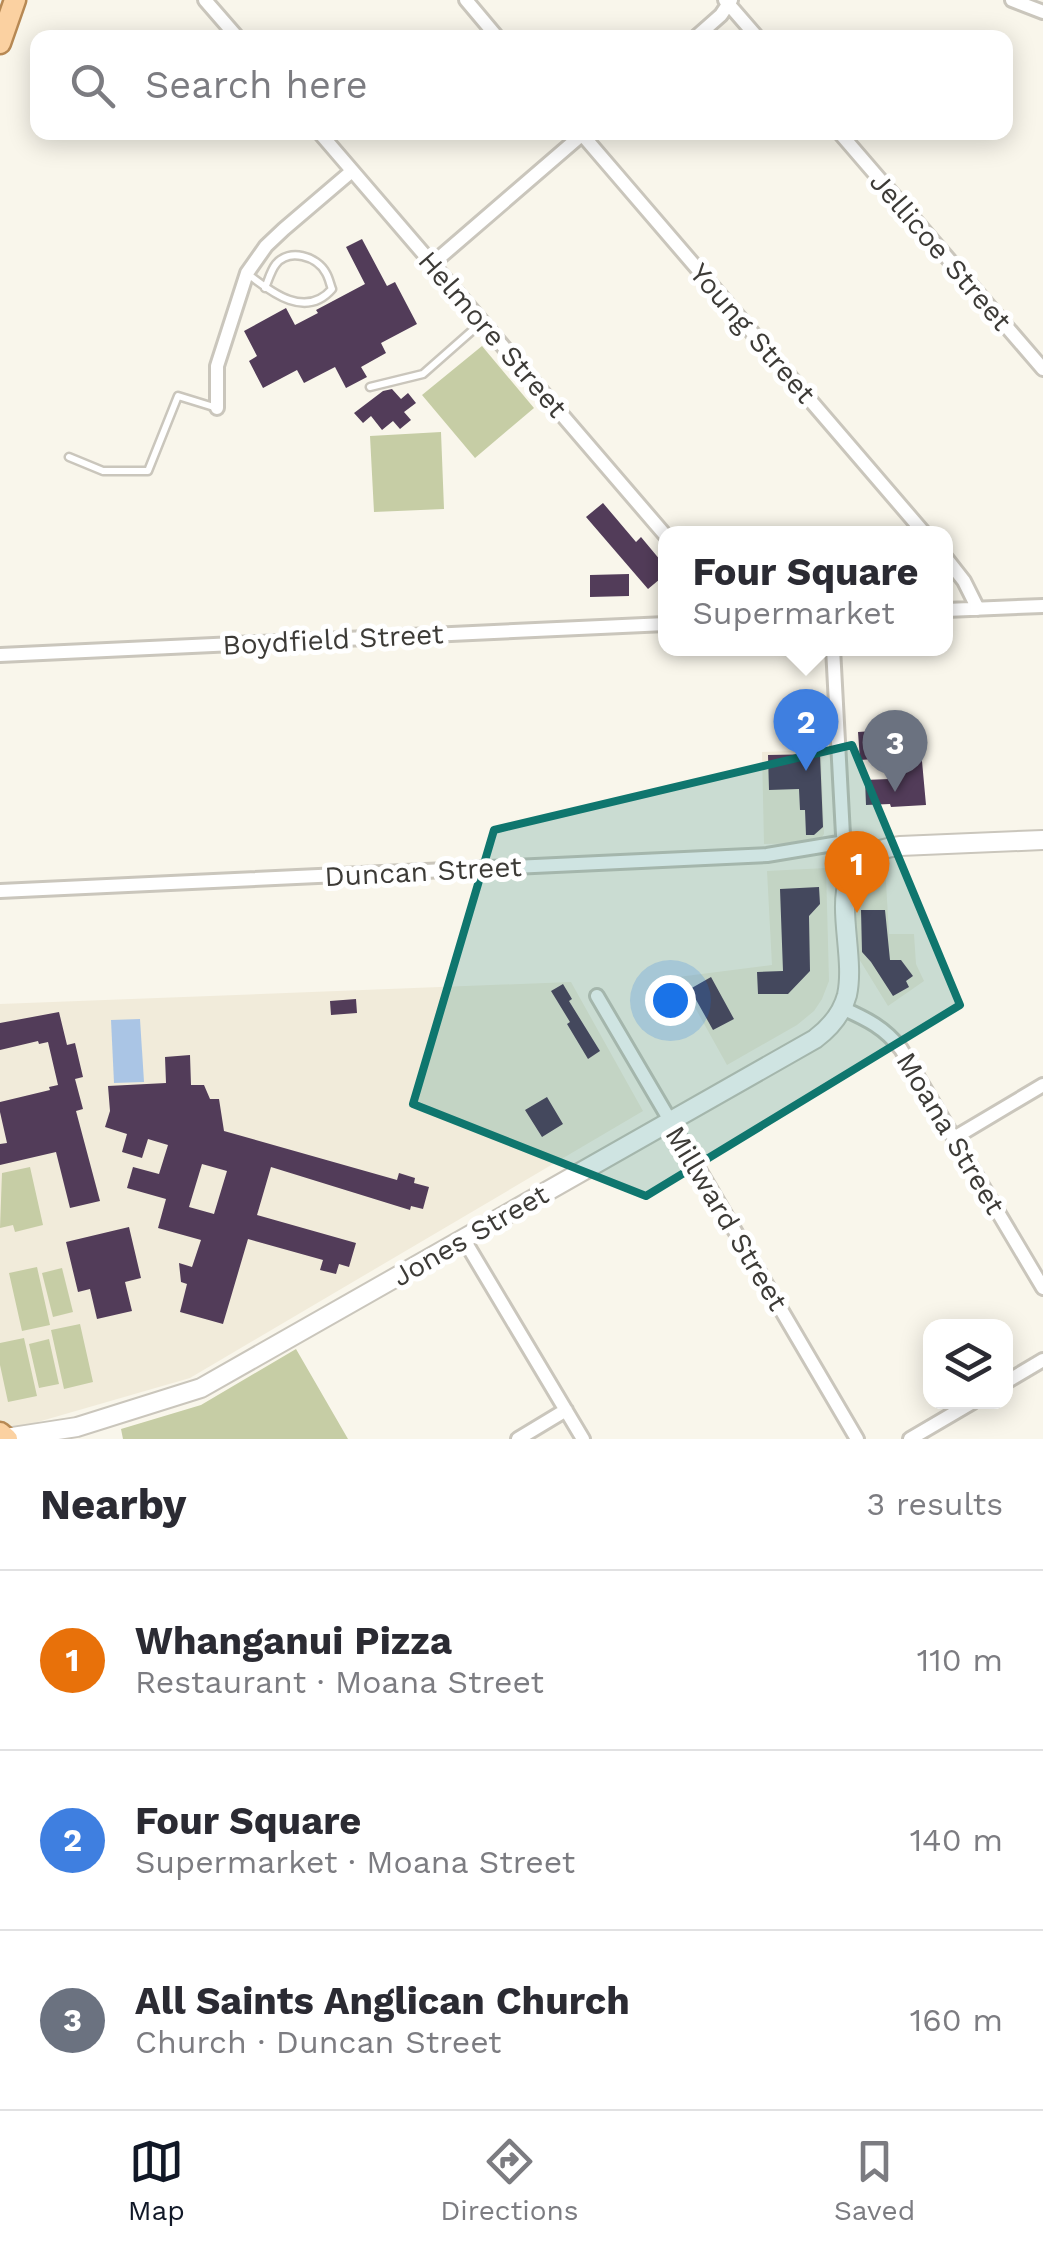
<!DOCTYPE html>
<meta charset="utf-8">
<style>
body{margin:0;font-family:"Work Sans",sans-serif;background:#f2f2f3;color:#2b2b33}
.controls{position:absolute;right:30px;bottom:30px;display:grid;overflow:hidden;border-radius:20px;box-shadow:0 5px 25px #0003}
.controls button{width:90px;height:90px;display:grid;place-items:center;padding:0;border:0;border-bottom:2px solid #e1e1e2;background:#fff;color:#2b2b33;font:50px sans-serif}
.you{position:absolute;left:670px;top:1000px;width:35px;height:35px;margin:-25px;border:8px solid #fff;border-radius:50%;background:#1a73e8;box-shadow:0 0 0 15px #1a73e833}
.badge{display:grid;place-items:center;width:65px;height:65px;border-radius:50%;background:#111827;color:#fff;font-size:32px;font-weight:700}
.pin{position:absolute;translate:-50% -82px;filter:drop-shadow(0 2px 5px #0008)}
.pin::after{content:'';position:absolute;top:52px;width:35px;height:30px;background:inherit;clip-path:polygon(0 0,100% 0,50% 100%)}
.popup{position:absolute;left:658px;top:526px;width:295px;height:130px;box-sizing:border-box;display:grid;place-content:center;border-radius:20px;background:#fff;filter:drop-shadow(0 2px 8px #0005);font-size:32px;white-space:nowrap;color:#7c7c81}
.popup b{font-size:38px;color:#2b2b33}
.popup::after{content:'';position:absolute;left:50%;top:100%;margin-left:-20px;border:20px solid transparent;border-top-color:#fff}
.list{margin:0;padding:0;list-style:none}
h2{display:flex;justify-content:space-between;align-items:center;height:130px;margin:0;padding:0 40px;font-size:42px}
h2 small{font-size:32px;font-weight:400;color:#7c7c81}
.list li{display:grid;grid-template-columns:65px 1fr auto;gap:30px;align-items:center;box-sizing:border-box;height:180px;padding:0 40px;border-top:2px solid #e1e1e2}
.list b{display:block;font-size:38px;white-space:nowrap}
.list p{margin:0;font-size:32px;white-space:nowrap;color:#7c7c81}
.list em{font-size:32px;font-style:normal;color:#7c7c81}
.icon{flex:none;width:55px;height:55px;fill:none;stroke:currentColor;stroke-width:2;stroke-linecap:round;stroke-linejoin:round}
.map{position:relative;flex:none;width:1043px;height:1439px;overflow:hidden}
.search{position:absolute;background:#fff;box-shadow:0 5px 25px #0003;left:30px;right:30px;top:30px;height:110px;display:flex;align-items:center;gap:25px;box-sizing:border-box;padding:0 35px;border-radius:20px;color:#7c7c81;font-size:38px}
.sheet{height:670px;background:#fff}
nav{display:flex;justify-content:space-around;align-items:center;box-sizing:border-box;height:140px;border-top:2px solid #e1e1e2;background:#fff;font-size:28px;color:#7c7c81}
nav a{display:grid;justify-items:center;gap:5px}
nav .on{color:#111827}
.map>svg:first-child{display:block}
.built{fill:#f1ebda}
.green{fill:#c6cda5}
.water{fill:#aac5e5}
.building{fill:#523c59;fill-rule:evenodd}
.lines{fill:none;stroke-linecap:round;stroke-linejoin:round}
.lane-casing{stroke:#cac6bc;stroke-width:11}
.street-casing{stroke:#cac6bc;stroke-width:18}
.secondary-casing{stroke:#cac6bc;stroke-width:22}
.primary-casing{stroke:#b78954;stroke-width:25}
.lane{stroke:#fff;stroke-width:6}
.street{stroke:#fff;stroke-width:12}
.secondary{stroke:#fff;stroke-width:18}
.primary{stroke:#fbd1a1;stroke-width:20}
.marked{fill:#0f766e;fill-opacity:0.2;stroke:#0f766e;stroke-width:8;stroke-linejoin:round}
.labels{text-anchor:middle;stroke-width:10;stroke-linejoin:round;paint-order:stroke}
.street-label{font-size:28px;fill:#3d3b37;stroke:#fff}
</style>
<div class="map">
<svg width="1043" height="1439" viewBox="0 0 1043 1439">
<rect width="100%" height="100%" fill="#f9f6eb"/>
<!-- built -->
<path class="built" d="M821,750L824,834L818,843L764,844L762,752Z
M885,865L889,934H914L916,964L924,981L888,1006L856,954L852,889L857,880L870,869Z
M826,868L829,981L822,999L814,1011L797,1025L727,1065L678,977L772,965L767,871Z
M571,982L643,1111L190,1378L10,1430L0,1423V1004Z"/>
<!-- green -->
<path class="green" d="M482,346L534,408L475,458L422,395Z
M441,432L444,509L374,512L370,436Z
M30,1167L43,1225L15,1232L13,1225L0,1228L2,1173Z
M37,1267L50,1325L22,1331L9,1273Z
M62,1268L73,1312L53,1317L42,1273Z
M80,1324L93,1382L64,1389L51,1330Z
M24,1338L37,1396L8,1402L0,1365V1343Z
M49,1339L59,1384L39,1388L29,1344Z
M296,1349L348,1439H123L121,1429L201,1405Z"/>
<!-- water -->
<path class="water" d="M140,1019L144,1082L114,1083L111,1020Z"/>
<!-- building -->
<path class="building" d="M362,239L387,286L395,282L417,324L381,343L386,353L361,367L367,377L346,388L335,367L304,383L297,370L263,388L249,361L257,356L244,331L286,308L295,325L318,313L316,310L365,284L346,247Z
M392,389L401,399L408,393L416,403L404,412L411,420L400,429L393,421L382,430L371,416L363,423L354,413L383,391Z
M603,503L636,542L641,537L666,567V574L648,589L586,517Z
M629,574V596L590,597V575Z
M888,730V741L920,739L926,805L891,807L890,804L866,805L865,780L889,779L888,758L860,760L858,732Z
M820,754L823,827L814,835H806L805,810H800L799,789L769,790L768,755Z
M819,887L820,904L809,916L810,971L788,994H758L757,972L783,971L780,889Z
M861,910H885L890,960H901L913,976L906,981L909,987L893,996L871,962L862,952Z
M711,977L734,1019L713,1030L690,989Z
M563,984L572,999L569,1001L600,1051L588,1059L567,1024L570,1022L551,991Z
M356,999L357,1013L331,1015L330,1001Z
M59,1012L67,1045L75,1043L83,1077L75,1079L83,1109L76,1111L100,1201L70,1208L56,1152L0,1165V1144L7,1143L0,1112V1102L50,1090L49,1087L58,1085L48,1042L39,1044L38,1041L0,1050V1023Z
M190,1055L191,1085H204L210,1099H219L224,1131L397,1180L399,1173L415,1178L414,1183L429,1187L423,1209L411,1206L410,1210L271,1167L257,1215L356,1243L349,1267L339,1264L336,1274L320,1270L323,1260L248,1239L223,1324L180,1312L187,1284L181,1282L179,1263L192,1267L201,1240L158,1228L166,1199L127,1188L133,1167L159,1174L168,1145L148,1139L142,1158L122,1152L127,1134L105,1127L110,1111L108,1086L166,1083L165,1057ZM202,1164L227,1171L214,1214L189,1207Z
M547,1097L563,1124L542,1137L525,1110Z
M129,1227L141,1278L125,1282L132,1311L97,1319L90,1289L78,1292L66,1242Z"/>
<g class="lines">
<defs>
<path id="lane" d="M248,274C272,293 306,319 332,289C330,284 329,278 326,273C317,256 289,248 276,264C271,270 268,281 265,288
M370,387L423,374L482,322
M69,457L103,471H148L178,396L217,408"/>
<path id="street" d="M205,0L238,38
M466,0L498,38
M725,0L758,38
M1012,0L1043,12
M695,38L721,15L731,0
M319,132L666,536
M580,132L925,534
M839,132L1043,369
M432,264L585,132
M217,408V366L247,273L266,246L284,229L352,171
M946,558L964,581L978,609
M946,610L1043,606
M833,648L843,835L851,852L859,862
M0,655L666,624
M0,891L767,855L845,842
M597,996L857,1439
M842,1008C867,1019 885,1028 901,1049L1043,1288
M954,1138L1043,1085
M463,1238L583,1439
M1006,1382L1043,1360
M518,1439L566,1410
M910,1439L973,1402"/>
<path id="secondary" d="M6,1438L77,1427L201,1388L815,1039C831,1027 842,1014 847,995C859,940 812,855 900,846L1043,840"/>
<path id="primary" d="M0,43L15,0
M0,1433L7,1439"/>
</defs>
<!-- lane casing -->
<use href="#lane" class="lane-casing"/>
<!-- street casing -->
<use href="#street" class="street-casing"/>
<!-- secondary casing -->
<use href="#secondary" class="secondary-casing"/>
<!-- primary casing -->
<use href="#primary" class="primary-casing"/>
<!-- lane -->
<use href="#lane" class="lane"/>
<!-- street -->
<use href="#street" class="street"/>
<!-- secondary -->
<use href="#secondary" class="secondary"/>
<!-- primary -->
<use href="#primary" class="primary"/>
</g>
<!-- marked area -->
<path class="marked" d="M852,745L960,1005L646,1196L413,1104L494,830Z"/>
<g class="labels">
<!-- street labels -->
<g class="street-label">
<text transform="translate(941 251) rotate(49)" y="10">Jellicoe Street</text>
<text transform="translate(753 333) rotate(49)" y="10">Young Street</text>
<text transform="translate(493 334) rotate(49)" y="10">Helmore Street</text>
<text transform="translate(333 639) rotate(-3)" y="10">Boydfield Street</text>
<text transform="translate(423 871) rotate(-3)" y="10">Duncan Street</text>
<text transform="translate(951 1133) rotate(59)" y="10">Moana Street</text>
<text transform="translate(727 1218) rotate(59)" y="10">Millward Street</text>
<text transform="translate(470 1235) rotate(-30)" y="10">Jones Street</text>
</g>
</g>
</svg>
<div class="controls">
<button><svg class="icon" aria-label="layers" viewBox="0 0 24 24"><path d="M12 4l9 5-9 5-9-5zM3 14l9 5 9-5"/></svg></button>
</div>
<div class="you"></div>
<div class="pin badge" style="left:857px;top:913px;background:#e8710a">1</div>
<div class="pin badge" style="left:806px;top:771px;background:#3f7fe0">2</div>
<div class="popup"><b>Four Square</b>Supermarket</div>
<div class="pin badge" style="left:895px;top:792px;background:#6b7280">3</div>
<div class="search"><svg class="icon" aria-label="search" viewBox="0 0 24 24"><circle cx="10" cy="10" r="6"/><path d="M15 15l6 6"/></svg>Search here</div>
</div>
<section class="sheet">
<h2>Nearby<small>3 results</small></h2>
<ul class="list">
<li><span class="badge" style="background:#e8710a">1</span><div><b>Whanganui Pizza</b><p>Restaurant · Moana Street</p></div><em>110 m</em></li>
<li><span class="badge" style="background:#3f7fe0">2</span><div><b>Four Square</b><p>Supermarket · Moana Street</p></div><em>140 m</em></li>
<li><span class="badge" style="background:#6b7280">3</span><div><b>All Saints Anglican Church</b><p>Church · Duncan Street</p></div><em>160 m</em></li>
</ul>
</section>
<nav>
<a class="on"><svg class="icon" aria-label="map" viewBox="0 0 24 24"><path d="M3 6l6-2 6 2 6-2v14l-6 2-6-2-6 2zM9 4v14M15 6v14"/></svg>Map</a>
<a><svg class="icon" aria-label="directions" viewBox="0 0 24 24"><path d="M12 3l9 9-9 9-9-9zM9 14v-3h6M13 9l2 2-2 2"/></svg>Directions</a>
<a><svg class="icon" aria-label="saved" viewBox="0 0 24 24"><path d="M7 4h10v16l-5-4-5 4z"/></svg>Saved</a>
</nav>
